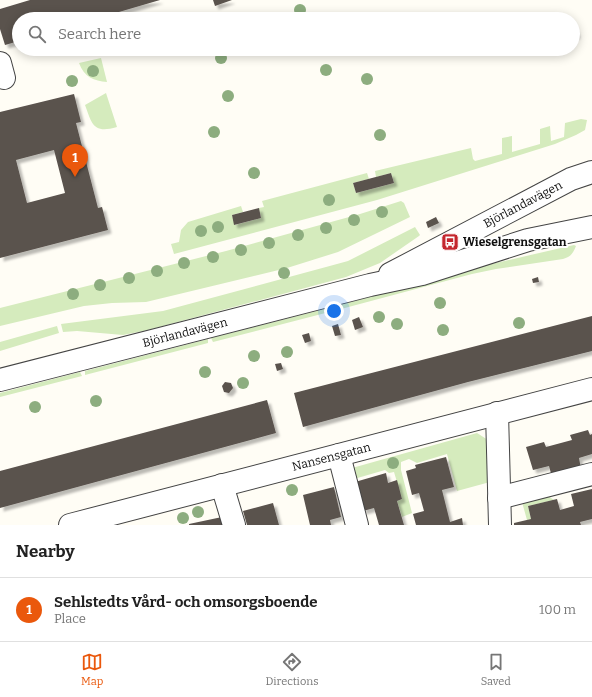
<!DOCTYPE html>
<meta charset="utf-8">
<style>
body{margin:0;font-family:Bitter,serif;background:#f6f6f6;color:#222}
.you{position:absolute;left:334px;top:311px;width:14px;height:14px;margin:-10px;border:3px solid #fff;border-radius:50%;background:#1a73e8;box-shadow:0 0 0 6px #1a73e833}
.badge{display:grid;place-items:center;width:26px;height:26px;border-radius:50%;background:#ea580c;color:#fff;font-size:13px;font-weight:700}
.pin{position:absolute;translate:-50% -33px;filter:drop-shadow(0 1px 2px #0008)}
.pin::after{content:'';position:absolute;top:21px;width:14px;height:12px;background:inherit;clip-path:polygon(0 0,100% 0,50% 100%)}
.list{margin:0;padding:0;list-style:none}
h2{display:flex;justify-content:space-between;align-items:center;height:52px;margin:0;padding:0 16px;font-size:17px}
h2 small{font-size:13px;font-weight:400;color:#767676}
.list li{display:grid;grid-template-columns:26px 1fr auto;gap:12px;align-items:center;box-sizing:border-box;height:64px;padding:0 16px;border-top:1px solid #e0e0e0}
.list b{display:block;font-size:15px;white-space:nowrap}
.list p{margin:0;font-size:13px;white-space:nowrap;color:#767676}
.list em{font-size:13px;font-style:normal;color:#767676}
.icon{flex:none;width:22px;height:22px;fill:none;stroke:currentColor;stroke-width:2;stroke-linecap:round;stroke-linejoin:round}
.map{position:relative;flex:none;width:592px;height:525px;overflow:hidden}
.search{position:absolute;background:#fff;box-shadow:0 2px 10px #0003;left:12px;right:12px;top:12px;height:44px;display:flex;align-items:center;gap:10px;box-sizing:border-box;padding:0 14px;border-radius:22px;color:#767676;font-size:15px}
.sheet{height:116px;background:#fff}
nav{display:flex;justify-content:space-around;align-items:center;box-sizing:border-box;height:56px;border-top:1px solid #e0e0e0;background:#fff;font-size:11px;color:#767676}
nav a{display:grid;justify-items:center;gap:2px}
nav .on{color:#ea580c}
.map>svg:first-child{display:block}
.green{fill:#d5ebbd}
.building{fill:#5a524d;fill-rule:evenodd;filter:url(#shadow)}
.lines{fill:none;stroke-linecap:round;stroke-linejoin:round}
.minor-casing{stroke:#444;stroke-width:24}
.minor{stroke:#fff;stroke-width:22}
.tree{fill:#8dad7f}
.labels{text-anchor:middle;stroke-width:4;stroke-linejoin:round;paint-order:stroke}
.street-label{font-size:12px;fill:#111;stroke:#fff}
.poi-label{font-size:12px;font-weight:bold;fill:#111;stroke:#fff;text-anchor:start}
</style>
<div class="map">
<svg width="592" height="525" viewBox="0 0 592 525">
<defs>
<filter id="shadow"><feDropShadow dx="3.5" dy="3.5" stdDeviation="1" flood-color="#0004"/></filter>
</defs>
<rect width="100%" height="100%" fill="#fffdf5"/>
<!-- green -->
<path class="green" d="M101,58L107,82C94,81 84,77 79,63Z
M106,93L117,127C93,134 92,124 85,105Z
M581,119L587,120L585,130L576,135L555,144L377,200L174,254L171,244L179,242L181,230L188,222L241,206L243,212L232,215L235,225L261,218L259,208L264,207L262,201L367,173L369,179L353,183L356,193L394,183L391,173L376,177L375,171L471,148L473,159L475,161L502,154V138L512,136V152L540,144V129L550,126L551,141L564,137L565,123Z
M401,201L404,203L410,217L338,252L287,268L146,302L112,303L84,306L0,326V308L226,251L360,214Z
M415,227L420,235L419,236L380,263L346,277L148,330L123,335L77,331L63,332L61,324L163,311L326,267L348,261Z
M574,245L576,246C573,254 570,257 563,259L496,269L472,274L341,309L340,305L487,265Z
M336,306L337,310L213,342L211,338Z
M57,326L59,333L0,351V342Z
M208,339V343L85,375V371Z
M80,372L82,376L0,397V393Z
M477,433L488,440L490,482L457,491L447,454L417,463L409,459L401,462V470L412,513L402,517L397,501L402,499L394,472L389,473L385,470L354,479L352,468Z
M545,494L554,500L528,506L531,519L527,520L522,502Z"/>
<!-- building -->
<path class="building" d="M30,0H160L95,19H19V41L5,45L0,29V9Z
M213,0H232L215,6Z
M573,23L577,35L573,36Z
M74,94L81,122L76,123L98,208L102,207L108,230L0,258V112ZM54,150L65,193L27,203L16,160Z
M391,173L394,183L356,193L353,183Z
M259,208L261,218L234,225L232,215Z
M436,217L439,223L428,228L426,222Z
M538,277L539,282L533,283L532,279Z
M592,316V351L468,382L303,427L294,393Z
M359,317L363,327L355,330L352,320Z
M338,324L341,335L335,336L332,326Z
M309,333L311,341L305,343L302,335Z
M281,363L283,369L277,371L275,364Z
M225,382L231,383L233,388L229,393L224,392L222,386Z
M267,400L276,433L0,508V471Z
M588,430L590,435L592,434V454L579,458L581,469L552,477L549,466L533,470L526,447L544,442L546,447L572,440L570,435Z
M446,457L454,487L442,490L450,522L462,518L463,525H416L413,514L424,511L419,493L412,495L406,471L416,468L415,465Z
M386,473L388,483L397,480L402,499L397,501L404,525H379L374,508L363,511L355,482Z
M334,487L341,517L330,520L331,525H310L303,495Z
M592,489V519L580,522L581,525H514V523L531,519L528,506L557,499L560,510L574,506L571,494Z
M273,503L279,525H247L243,511Z
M222,517L224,525H189V524Z"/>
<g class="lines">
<defs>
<g id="minor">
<path d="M0,63L4,78"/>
<path id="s1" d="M390,274L571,179L592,172"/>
<path id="s2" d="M0,380L370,285L422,274L528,240L592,227"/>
<path d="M497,413L500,525"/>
<path d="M339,455L357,525"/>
<path d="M222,485L234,525"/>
<path d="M499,498L592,474"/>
<path id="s3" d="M70,525L592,389"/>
</g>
</defs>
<!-- minor casing -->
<use href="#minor" class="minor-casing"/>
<!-- minor -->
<use href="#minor" class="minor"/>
</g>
<!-- trees -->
<g class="tree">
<circle cx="300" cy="10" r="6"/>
<circle cx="221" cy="58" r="6"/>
<circle cx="326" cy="70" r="6"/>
<circle cx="93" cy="71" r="6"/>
<circle cx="367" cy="79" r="6"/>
<circle cx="72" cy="81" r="6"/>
<circle cx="228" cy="96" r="6"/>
<circle cx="214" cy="132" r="6"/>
<circle cx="380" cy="135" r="6"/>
<circle cx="254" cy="173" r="6"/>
<circle cx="329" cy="200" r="6"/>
<circle cx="382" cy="212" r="6"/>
<circle cx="354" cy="220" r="6"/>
<circle cx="218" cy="227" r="6"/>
<circle cx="326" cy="228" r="6"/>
<circle cx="201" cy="231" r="6"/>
<circle cx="298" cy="235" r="6"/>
<circle cx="269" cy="243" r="6"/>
<circle cx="241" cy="250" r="6"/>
<circle cx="213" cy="257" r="6"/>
<circle cx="184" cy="263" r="6"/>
<circle cx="157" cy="271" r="6"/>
<circle cx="284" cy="273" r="6"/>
<circle cx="129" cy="278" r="6"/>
<circle cx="100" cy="285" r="6"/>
<circle cx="73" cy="294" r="6"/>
<circle cx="440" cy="303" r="6"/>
<circle cx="379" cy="317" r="6"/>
<circle cx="519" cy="323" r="6"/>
<circle cx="397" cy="324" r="6"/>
<circle cx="443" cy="330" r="6"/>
<circle cx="287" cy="352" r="6"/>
<circle cx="254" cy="356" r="6"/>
<circle cx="205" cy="372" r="6"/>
<circle cx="243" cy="383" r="6"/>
<circle cx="96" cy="401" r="6"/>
<circle cx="35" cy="407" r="6"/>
<circle cx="393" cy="463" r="6"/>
<circle cx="292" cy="490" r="6"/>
<circle cx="198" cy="512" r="6"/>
<circle cx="183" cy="518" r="6"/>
</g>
<!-- icons -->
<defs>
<symbol id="bus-square" viewBox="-11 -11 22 22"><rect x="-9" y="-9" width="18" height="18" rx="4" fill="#c4262e" stroke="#fff"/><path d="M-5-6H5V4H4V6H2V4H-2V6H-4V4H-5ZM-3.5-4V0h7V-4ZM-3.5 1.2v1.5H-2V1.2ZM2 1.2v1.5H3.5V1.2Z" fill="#fff"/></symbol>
</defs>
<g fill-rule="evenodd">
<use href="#bus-square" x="440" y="232" width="20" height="20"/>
</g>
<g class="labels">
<!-- street labels -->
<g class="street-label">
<text dy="4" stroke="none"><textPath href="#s1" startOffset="150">Björlandavägen</textPath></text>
<text dy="4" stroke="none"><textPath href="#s2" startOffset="191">Björlandavägen</textPath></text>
<text dy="4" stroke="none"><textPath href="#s3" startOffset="270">Nansensgatan</textPath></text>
</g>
<!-- poi labels -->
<g class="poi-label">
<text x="463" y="246">Wieselgrensgatan</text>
</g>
</g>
</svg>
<div class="you"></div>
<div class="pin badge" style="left:75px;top:177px">1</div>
<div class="search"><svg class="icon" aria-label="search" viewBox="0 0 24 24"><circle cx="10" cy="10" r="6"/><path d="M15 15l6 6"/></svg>Search here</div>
</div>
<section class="sheet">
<h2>Nearby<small></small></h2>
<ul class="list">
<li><span class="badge">1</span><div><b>Sehlstedts Vård- och omsorgsboende</b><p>Place</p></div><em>100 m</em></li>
</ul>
</section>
<nav>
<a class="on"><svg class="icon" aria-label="map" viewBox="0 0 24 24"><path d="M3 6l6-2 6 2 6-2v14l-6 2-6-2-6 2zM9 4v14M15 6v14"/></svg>Map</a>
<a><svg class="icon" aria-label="directions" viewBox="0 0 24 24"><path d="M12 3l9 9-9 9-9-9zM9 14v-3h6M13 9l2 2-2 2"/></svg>Directions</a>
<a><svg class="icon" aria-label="saved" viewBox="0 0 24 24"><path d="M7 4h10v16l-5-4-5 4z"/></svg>Saved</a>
</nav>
